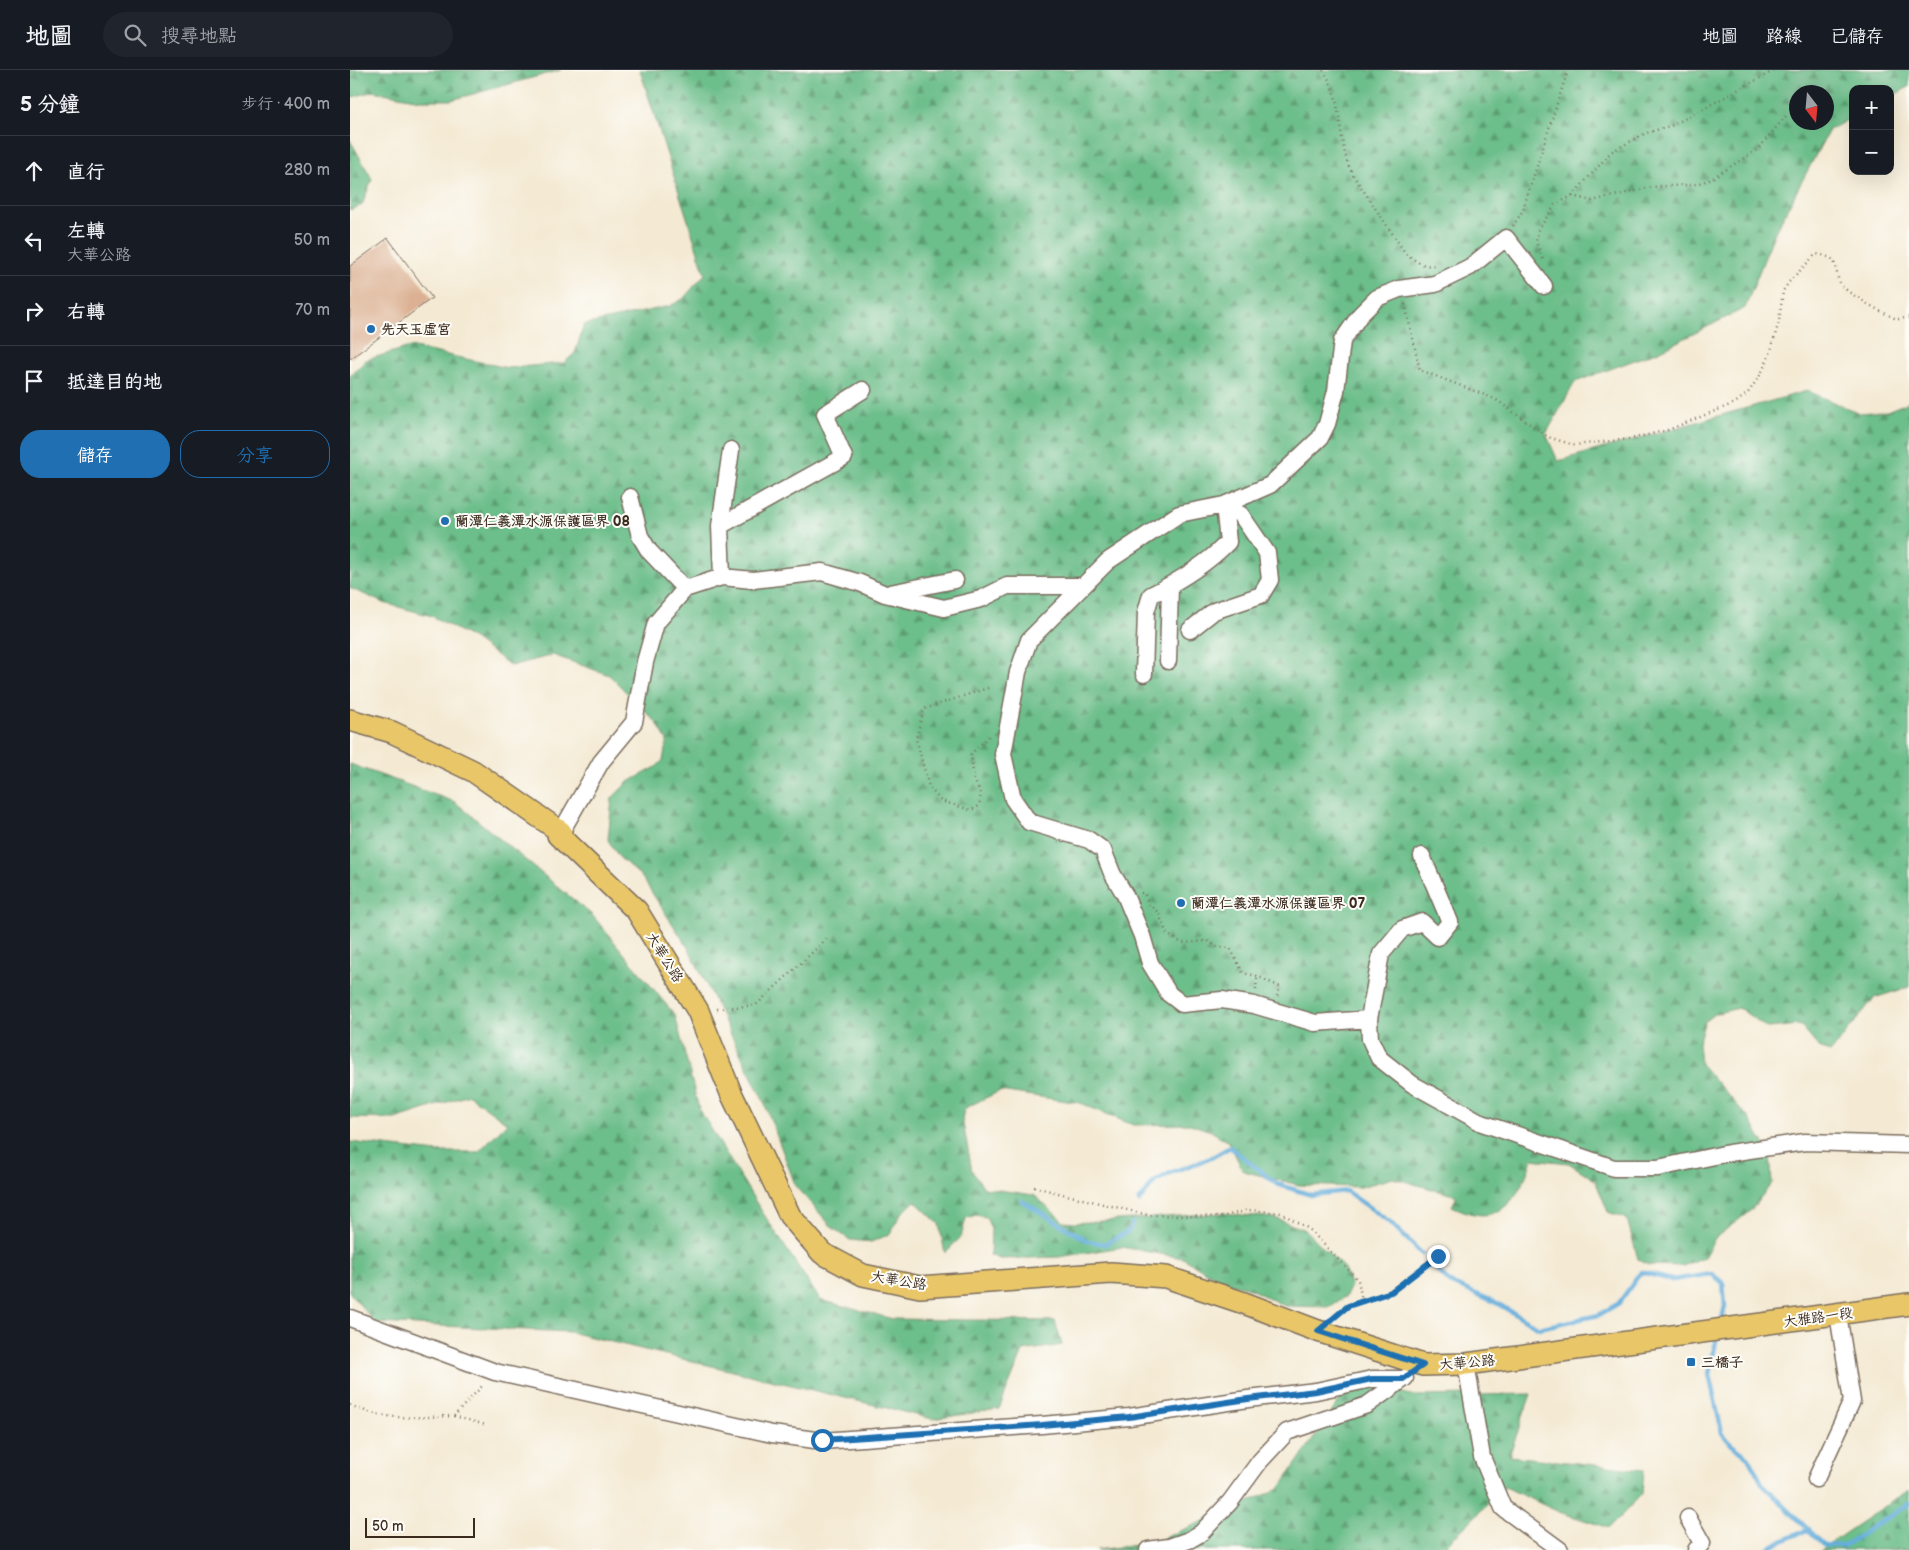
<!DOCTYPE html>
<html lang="zh-TW">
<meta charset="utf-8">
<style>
body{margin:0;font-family:"Balsamiq Sans","LXGW WenKai TC",sans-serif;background:#20242c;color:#f1f3f6}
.controls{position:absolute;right:15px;top:15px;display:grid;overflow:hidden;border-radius:10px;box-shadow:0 5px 20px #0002}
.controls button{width:45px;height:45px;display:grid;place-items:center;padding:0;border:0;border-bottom:1px solid #363941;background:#171b24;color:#f1f3f6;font:25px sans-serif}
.compass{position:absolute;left:1439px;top:15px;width:45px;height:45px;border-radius:50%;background:#171b24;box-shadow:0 5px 20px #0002;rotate:164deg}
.scale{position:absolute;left:15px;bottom:12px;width:110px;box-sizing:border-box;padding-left:5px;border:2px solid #3b2a1e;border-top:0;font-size:14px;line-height:18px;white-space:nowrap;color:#3b2a1e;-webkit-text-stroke:4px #fdfcf7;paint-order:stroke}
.stop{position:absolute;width:15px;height:15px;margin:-11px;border:4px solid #1f6fb2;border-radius:50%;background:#fff}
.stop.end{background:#1f6fb2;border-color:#fff;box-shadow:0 1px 5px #0008}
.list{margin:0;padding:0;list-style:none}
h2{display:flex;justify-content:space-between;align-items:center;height:65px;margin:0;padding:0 20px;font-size:21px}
h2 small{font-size:16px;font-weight:400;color:#9ea1a6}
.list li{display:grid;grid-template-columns:32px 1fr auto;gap:15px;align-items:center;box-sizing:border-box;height:70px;padding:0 20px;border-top:1px solid #363941}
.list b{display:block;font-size:19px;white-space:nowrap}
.list p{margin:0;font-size:16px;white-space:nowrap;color:#9ea1a6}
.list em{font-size:16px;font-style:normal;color:#9ea1a6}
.actions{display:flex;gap:10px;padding:15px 20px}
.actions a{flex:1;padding:11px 0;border:1px solid #1f6fb2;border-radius:20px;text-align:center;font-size:18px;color:#1f6fb2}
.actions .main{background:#1f6fb2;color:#fff}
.icon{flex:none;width:28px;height:28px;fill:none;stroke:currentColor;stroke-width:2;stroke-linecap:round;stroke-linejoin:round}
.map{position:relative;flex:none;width:1559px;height:1480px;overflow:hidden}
header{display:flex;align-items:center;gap:30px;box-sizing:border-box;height:70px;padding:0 25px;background:#171b24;border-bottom:1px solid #363941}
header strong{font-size:24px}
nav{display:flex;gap:28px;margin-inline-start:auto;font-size:18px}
.search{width:350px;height:45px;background:#20242c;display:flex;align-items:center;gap:12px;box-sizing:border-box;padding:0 18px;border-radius:28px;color:#9ea1a6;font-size:19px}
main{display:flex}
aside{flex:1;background:#171b24}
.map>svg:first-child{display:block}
.forest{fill:url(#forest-firs);stroke:#547454;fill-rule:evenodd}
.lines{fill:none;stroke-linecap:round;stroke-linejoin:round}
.stream{stroke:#65aedc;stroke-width:4.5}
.building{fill:#dcb193}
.minor-casing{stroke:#7c6d5e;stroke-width:19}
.major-casing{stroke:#7c6d5e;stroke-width:24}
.path{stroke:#7c6d5e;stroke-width:2.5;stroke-dasharray:1 4;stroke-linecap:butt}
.minor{stroke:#fff;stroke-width:16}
.major{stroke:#e9c769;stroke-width:21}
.route{stroke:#1f6fb2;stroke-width:6}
.poi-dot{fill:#1f6fb2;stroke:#fdfcf7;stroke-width:2}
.labels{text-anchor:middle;stroke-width:4;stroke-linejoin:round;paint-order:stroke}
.poi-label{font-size:14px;font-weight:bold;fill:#3b2a1e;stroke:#fdfcf7;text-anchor:start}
.street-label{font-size:14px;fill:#3b2a1e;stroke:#fdfcf7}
</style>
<header>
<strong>地圖</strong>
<div class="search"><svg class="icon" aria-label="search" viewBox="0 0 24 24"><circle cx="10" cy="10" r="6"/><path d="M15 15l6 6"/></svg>搜尋地點</div>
<nav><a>地圖</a><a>路線</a><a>已儲存</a></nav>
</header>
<main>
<aside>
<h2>5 分鐘<small>步行 · 400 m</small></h2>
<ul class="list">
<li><svg class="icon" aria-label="ahead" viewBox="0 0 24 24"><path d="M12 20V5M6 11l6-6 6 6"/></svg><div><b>直行</b></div><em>280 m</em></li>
<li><svg class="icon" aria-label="left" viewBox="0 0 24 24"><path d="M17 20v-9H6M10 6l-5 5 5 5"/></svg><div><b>左轉</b><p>大華公路</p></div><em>50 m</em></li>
<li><svg class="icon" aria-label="right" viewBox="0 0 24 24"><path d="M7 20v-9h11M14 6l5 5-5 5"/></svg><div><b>右轉</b></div><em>70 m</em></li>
<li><svg class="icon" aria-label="arrive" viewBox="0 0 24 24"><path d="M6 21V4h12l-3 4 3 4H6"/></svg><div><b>抵達目的地</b></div></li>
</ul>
<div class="actions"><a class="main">儲存</a><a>分享</a></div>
</aside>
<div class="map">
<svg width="1559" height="1480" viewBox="0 0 1559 1480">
<defs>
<pattern id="forest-firs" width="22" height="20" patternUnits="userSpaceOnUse" patternTransform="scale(1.25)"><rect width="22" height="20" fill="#6cbe8a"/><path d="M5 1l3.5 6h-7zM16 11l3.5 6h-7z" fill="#5a9b70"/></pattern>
</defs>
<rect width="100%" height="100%" fill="#fdfcf7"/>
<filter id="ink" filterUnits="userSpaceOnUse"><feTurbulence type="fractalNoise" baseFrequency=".02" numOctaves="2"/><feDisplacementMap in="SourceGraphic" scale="10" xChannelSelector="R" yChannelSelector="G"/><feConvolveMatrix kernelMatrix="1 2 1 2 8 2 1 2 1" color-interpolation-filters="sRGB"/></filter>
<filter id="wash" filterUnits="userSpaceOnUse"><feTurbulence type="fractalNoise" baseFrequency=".0096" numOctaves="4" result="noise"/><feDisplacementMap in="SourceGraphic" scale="20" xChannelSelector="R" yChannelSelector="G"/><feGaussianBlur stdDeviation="1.12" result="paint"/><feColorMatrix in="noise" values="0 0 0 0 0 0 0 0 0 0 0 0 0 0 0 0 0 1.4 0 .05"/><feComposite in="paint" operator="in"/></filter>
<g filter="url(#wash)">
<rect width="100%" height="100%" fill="#f4ead4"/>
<!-- forest -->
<path class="forest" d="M0,0H211L101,30H70L23,21L0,28Z
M290,0H1559V17L1540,27V19H1503V47L1479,60L1424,164L1395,238L1309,281L1225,312L1196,364L1208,391L1457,321L1509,343L1537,341L1559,332V917L1524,928L1481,982L1470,979L1450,955L1417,958L1389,938L1364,944L1355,951L1348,973L1350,994L1398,1047L1420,1083L1422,1113L1400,1141L1365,1168L1354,1187L1333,1196L1298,1195L1288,1189L1277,1149L1258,1142L1245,1110L1219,1093L1182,1089C1174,1115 1158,1151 1124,1144C1117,1143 1109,1139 1102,1136L1107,1126L1043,1108L1010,1117L949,1115L893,1101L879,1072L861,1061L840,1054L783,1055L730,1033L650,1021L615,1038L612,1048L622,1101L634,1118L684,1125L714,1152L724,1153L872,1143L925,1148L955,1160L993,1197L1001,1216L996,1226L979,1237L935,1236L896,1217L875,1213L833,1188L772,1177L709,1187L650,1189L640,1185L641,1159L636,1147L626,1145L616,1148L611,1167L595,1183L589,1154L565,1131L550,1145L540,1164L521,1172L500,1170L483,1158L446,1117L414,1032L339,879L291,806L269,787L258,770L262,728L277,713L306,697L313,690L317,670L306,652L259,605L203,585L161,596L124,569L82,546L34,533L0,518V306L16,290L60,277L158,298L214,293L225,283L234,255L320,236L333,229L355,204ZM1446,22H1476V52H1446Z
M0,70L22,109L12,135L0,140Z
M0,694L105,732L242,845L325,945L349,1039L407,1134L470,1230L543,1249L705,1251L712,1275L673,1281L649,1339L583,1349L220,1262L25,1253L0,1223V1072L88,1082H128L157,1053L119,1025L45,1049L0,1048Z
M1003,1311L1065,1326L1181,1324L1159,1386L1294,1400L1292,1424L1259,1458L1209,1442L1155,1417L1091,1480H747L802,1473L929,1419Z
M1559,1420V1480H1470Z"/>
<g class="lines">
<!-- stream -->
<path class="stream" d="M672,1131L738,1171L755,1174L779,1161L782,1153
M789,1131L804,1112L822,1102L861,1088L880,1077L927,1114L961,1125L996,1121L1040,1152L1072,1184
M1087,1200L1100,1213L1143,1231L1189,1258L1249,1245L1269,1233L1291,1202L1322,1210L1362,1204L1373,1213L1375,1236L1371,1252
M1367,1267L1359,1304L1372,1363L1382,1375L1398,1387L1413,1415L1474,1475L1493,1476L1559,1434
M1417,1480L1419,1477L1459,1459"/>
</g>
<g id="blocks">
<!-- building -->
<path class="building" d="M38,168L82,228L0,289V196Z"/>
</g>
</g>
<g filter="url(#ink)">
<use href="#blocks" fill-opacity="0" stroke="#7c6d5e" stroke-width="1"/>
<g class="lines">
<defs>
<path id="minor" d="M1194,216L1156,168L1120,197L1085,214L1049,219L1027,228L1010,245L992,271L986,321L977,354L970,368L920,415L874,435L829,444L758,491L679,570L668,602L653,684L663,729L679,752L739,770L753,780L762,803L775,825L792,866L800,893L819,924L832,934L872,930L904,935L965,953L1019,949L1020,969L1029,988L1062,1014L1132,1053L1264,1098H1308L1379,1083L1455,1072L1559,1075
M280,427L290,466L299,481L335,519
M370,456L381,380
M372,507L370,456L494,387L475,344L513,320
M540,523L605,510
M840,560L864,541L911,525L920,510L917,483L891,445L874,435
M818,591L820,516
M794,604L796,542L801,525C829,511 856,495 878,472L874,435
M211,762L251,692L284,652L295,592L306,553L335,519L372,507L403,510L472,502L510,513L535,524L594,538L631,529L657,516H731
M1019,949L1031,884L1052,859L1072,852L1088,867L1100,852L1072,786
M0,1248L145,1302L422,1364L472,1371L692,1355L779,1347L898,1329L966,1321L1022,1309H1053
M1116,1294L1132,1387L1153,1438L1210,1480
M1466,1409L1502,1331L1488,1244
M1338,1448L1352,1473L1346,1480
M798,1480L819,1477L839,1470L851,1463L880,1432L910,1391L937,1362L1017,1335L1055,1308"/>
<path id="major" d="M0,650L42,662L123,701L211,762L208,765L287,841L348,941L381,1023L440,1146L472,1183L513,1205L570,1217L761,1203L816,1207L894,1233L968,1261L1073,1295L1116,1294L1559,1234"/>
</defs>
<!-- minor casing -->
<use href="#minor" class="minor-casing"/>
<!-- major casing -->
<use href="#major" class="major-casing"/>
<!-- path -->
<path class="path" d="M973,0C996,33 985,72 1003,105L1056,184C1066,191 1074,198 1087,195
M1222,126L1261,82L1296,63L1323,55L1425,0
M1163,156L1172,142L1218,0
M1193,189L1186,172L1188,160L1205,135L1222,126L1242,131L1302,117L1342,115L1359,110L1407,80L1436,46
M1055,234L1070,300L1145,329L1198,367L1224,375L1281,369L1318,360L1385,333L1398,323L1411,304L1420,284L1429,251L1433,221L1439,212L1466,184C1496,188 1480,202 1493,217C1499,224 1538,246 1547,249C1551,249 1555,248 1559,247
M638,618L574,639L566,668L579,717L591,731L621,740L629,736L631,723L624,710L621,684L641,664
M791,823H794L799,835L808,842L817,864L832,873L858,871L868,877L880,878L893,903L907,906L930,917L927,927
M906,920L907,906
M367,939L406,935L479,867
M684,1117L798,1145L871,1147L899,1140L931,1143L959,1159L1008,1210L1012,1230
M985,1247L998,1236L1012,1230L1041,1221L1087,1186
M0,1335C37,1352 65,1347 104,1346L134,1314
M104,1346L136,1355"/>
<!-- minor -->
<use href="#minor" class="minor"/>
<!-- major -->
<use href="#major" class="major"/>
</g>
</g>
<g class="lines" filter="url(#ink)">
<!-- route -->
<path class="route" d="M472,1370L692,1355L779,1347L898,1329L966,1321L1022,1309H1053L1073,1295L968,1261L998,1236L1041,1222L1088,1186"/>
</g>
<!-- markers -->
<g class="poi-dot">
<circle cx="21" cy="259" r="5"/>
<circle cx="95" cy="451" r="5"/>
<circle cx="831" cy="833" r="5"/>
<rect x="1336" y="1287" width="10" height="10" rx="2.5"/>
</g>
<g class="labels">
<!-- poi labels -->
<g class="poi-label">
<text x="31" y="264">先天玉虛宮</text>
<text x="105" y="456">蘭潭仁義潭水源保護區界 08</text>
<text x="841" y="838">蘭潭仁義潭水源保護區界 07</text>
<text x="1351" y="1297">三橋子</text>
</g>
<!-- street labels -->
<g class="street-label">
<text transform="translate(315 887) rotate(58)" y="5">大華公路</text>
<text transform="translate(549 1210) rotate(9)" y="5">大華公路</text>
<text transform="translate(1468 1247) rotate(-8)" y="5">大雅路一段</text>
<text transform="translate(1117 1292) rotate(-5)" y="5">大華公路</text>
</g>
</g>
</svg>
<div class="controls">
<button>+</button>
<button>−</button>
</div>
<svg class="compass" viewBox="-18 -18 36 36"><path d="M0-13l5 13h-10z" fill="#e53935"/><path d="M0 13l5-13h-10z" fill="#9ea1a6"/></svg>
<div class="scale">50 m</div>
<div class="stop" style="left:472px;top:1370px"></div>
<div class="stop end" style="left:1088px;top:1186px"></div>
</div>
</main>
